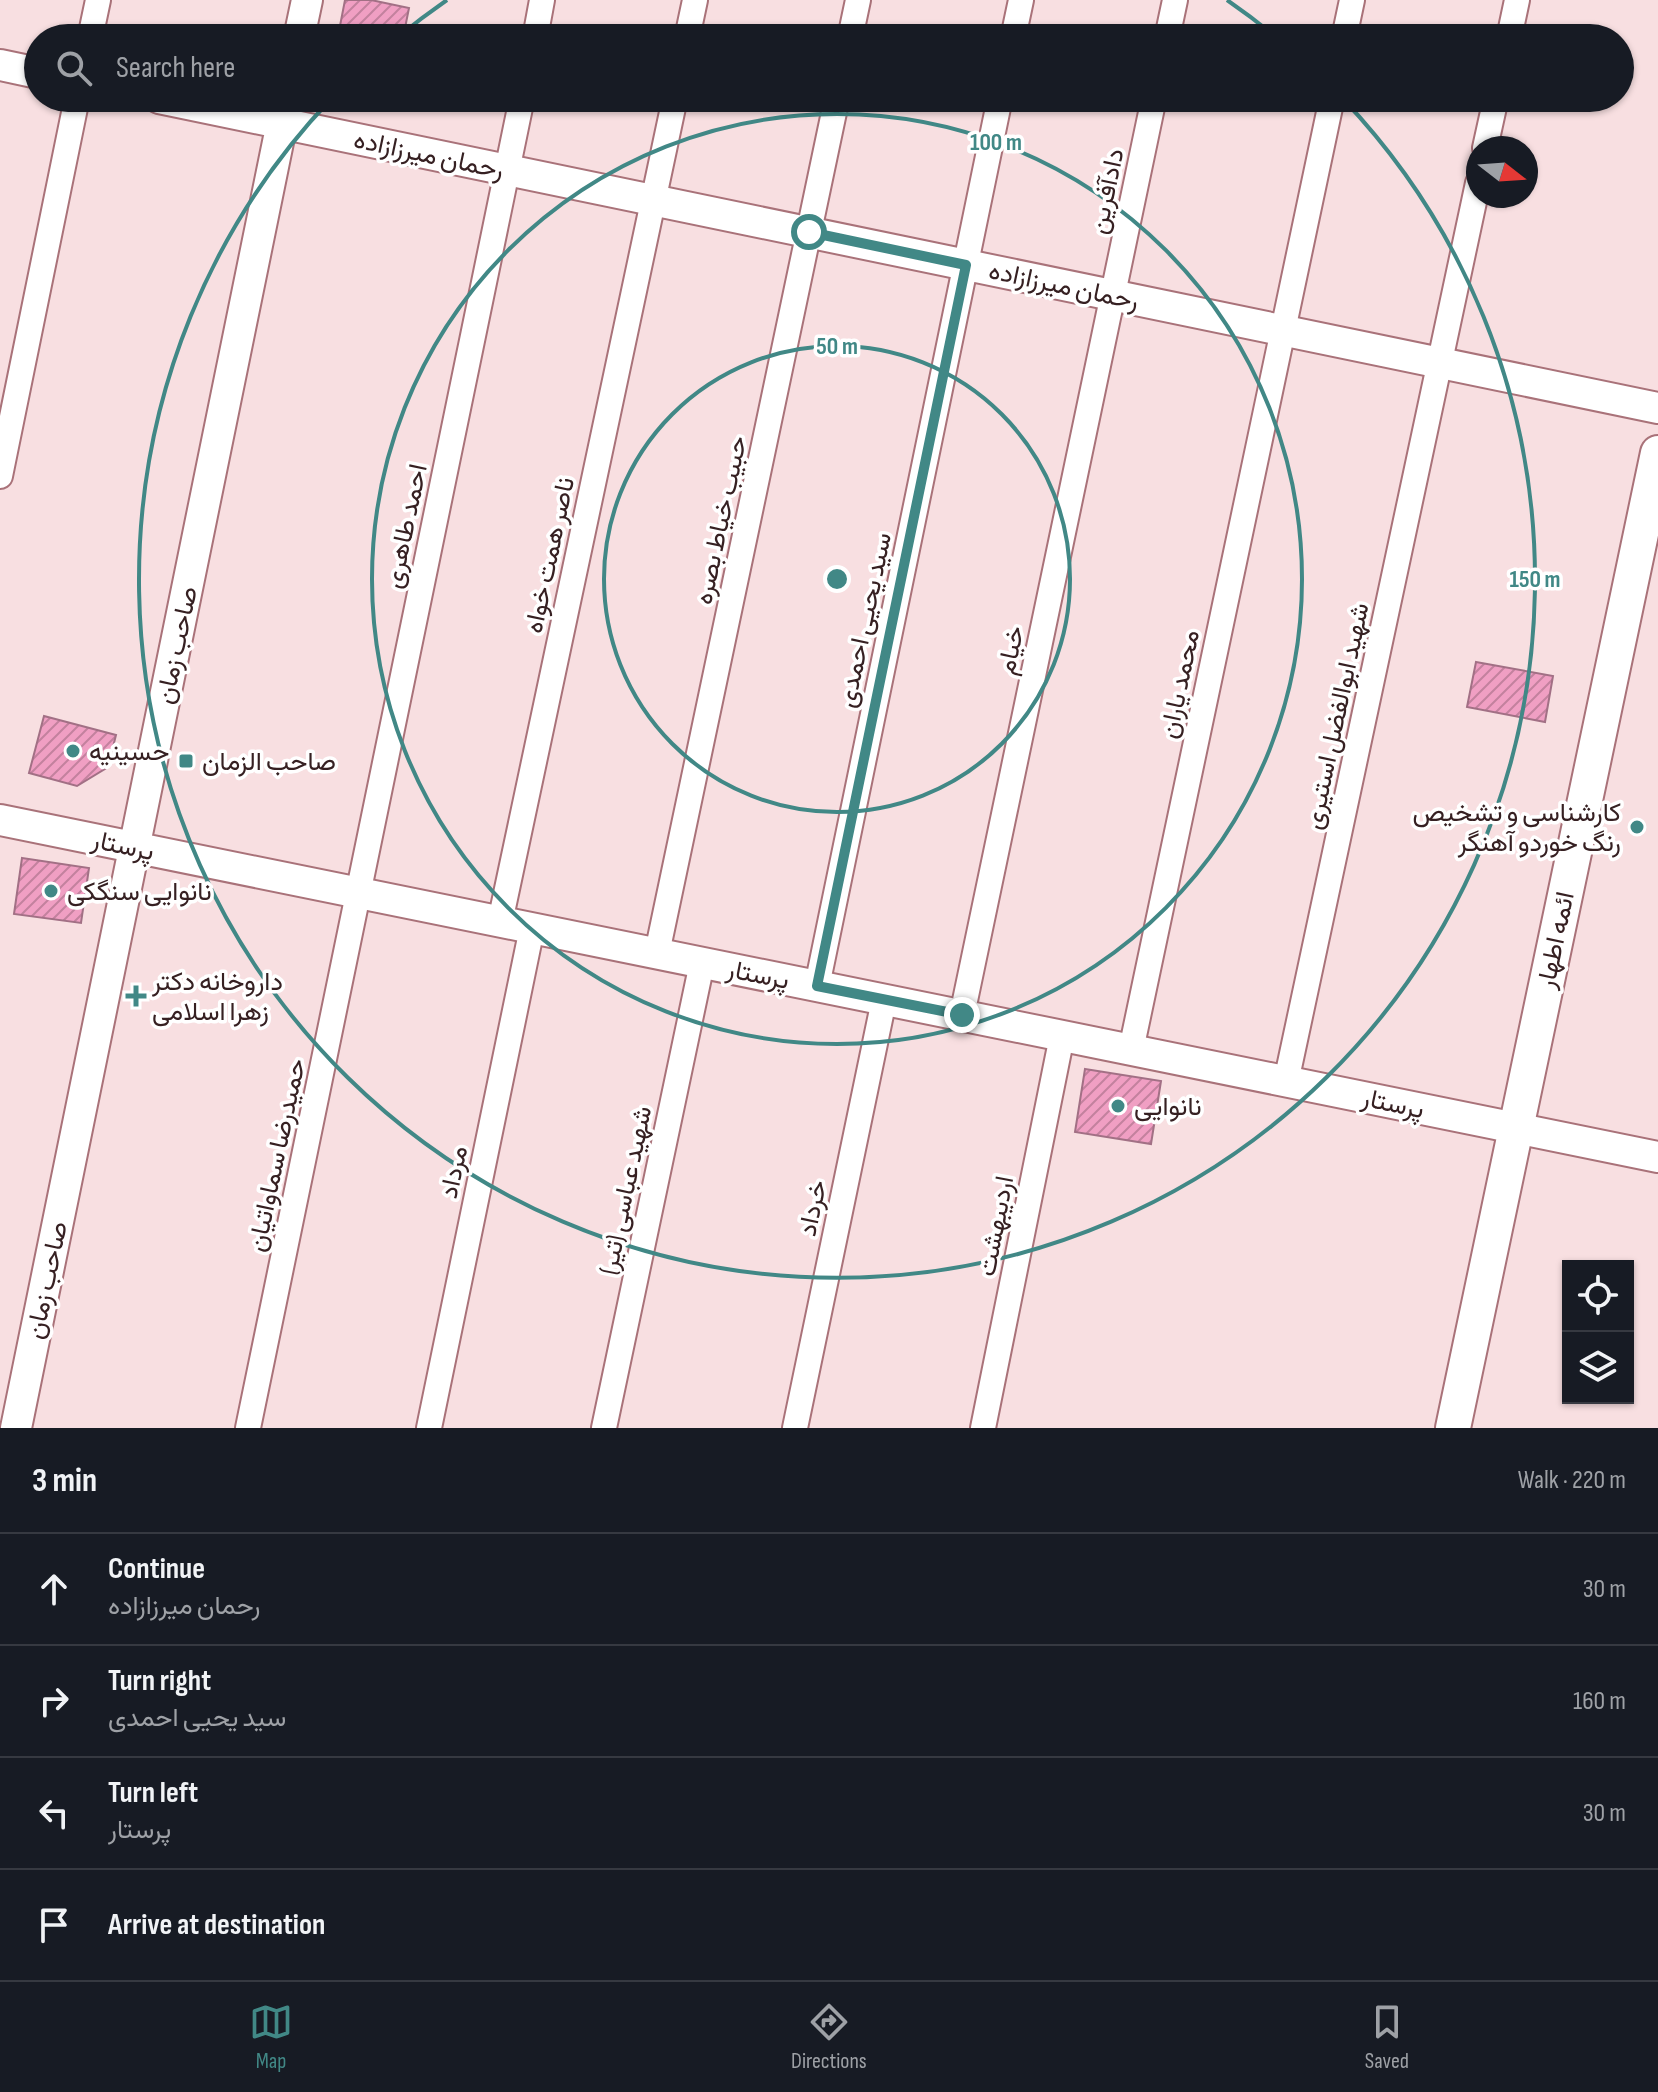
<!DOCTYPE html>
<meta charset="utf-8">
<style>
body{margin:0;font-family:"Sofia Sans Condensed",Vazirmatn,sans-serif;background:#20242c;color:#f1f3f6}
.controls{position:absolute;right:24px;bottom:24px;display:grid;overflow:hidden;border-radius:0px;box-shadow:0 2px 6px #0004}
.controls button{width:72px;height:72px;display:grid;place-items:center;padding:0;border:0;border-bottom:2px solid #363941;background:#171b24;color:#f1f3f6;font:40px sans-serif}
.compass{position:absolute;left:1466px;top:136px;width:72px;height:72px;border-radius:50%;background:#171b24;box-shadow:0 2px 6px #0004;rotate:107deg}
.stop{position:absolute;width:24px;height:24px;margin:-18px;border:6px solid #418886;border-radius:50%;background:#fff}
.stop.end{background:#418886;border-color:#fff;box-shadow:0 2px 8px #0008}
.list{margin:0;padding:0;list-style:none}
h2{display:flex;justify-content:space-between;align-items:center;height:104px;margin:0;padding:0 32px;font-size:34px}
h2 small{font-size:26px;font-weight:400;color:#9ea1a6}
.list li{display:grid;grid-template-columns:52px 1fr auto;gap:24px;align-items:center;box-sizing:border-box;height:112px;padding:0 32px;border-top:2px solid #363941}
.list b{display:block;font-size:30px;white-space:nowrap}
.list p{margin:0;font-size:26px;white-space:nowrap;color:#9ea1a6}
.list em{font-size:26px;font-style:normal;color:#9ea1a6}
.icon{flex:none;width:44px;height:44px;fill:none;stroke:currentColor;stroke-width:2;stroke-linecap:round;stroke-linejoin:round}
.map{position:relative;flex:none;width:1658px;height:1428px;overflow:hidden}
.search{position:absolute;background:#171b24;box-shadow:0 2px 6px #0004;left:24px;right:24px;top:24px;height:88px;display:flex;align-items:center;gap:20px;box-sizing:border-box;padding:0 28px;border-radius:44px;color:#9ea1a6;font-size:30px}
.sheet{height:552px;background:#171b24}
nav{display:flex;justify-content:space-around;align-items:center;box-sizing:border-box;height:112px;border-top:2px solid #363941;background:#171b24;font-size:22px;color:#9ea1a6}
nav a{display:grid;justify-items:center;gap:4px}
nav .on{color:#418886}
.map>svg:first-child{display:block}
.building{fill:url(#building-hatch);stroke:#a27085;stroke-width:2}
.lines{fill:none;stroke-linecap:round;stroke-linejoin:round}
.minor-casing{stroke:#a97279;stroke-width:28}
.tertiary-casing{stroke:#a97279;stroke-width:34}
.secondary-casing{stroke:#a97279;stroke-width:38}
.minor{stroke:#fff;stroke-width:24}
.tertiary{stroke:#fff;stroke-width:30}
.secondary{stroke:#fff;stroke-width:34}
.route{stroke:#418886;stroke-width:10}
.ring{fill:none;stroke:#418886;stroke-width:4}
.poi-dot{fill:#418886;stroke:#fff;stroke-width:3}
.labels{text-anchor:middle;stroke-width:7;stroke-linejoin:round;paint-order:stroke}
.street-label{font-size:26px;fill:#362022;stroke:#fff}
.poi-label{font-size:26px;fill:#362022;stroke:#fff;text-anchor:start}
.centre{fill:#418886;stroke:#fff;stroke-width:4}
.ring-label{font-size:24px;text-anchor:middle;font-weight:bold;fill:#418886;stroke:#fff;stroke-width:7;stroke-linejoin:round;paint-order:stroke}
</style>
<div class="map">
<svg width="1658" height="1428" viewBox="0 0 1658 1428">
<defs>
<pattern id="building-hatch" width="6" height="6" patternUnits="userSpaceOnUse" patternTransform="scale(2)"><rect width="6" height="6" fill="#f09fc3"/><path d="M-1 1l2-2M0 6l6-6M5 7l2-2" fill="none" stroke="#c3819e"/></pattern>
</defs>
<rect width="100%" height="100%" fill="#f8dfe1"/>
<!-- building -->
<path class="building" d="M345,0H371L409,8L403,38H373L339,31Z
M1476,662L1553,676L1545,722L1467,707Z
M44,716L116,735L108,767L77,786L29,773Z
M22,858L89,868L81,923L14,914Z
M1085,1069L1161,1081L1151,1144L1075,1132Z"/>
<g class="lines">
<defs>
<path id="minor" d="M90,38L98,0
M535,38L542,0
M687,38L695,0
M850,38L858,0
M1013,38L1021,0
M1167,38L1175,0
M1344,38L1352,0
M1509,38L1517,0
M1485,148L1496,98
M0,476L77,98
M500,922L675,98
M657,953L837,98
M817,986L1000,98
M962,1015L1154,98
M1131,1050L1332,98
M1286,1082L1478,183
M248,1428L522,98
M429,1428L532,928
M604,1428L702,963
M795,1428L884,1000
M983,1428L1062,1036"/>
<path id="tertiary" d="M299,38L307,0
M0,65L38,73
M159,98L1658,408
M0,820L1658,1157
M16,1428L287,98"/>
<path id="secondary" d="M1453,1428L1658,453"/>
</defs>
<!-- minor casing -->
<use href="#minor" class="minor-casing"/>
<!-- tertiary casing -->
<use href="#tertiary" class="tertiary-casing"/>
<!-- secondary casing -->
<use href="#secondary" class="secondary-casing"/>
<!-- minor -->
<use href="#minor" class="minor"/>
<!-- tertiary -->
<use href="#tertiary" class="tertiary"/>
<!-- secondary -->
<use href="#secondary" class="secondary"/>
</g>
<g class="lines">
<!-- route -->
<path class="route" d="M809,232L966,265L817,986L962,1015"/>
</g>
<!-- distance rings -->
<g class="ring">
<circle cx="837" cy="579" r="233"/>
<circle cx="837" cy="579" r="465"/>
<path d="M398 37A698 698 0 0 1 447 0M1227 0A698 698 0 0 1 1276 37M1343 99A698 698 0 1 1 331 99"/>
</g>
<!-- markers -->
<g class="poi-dot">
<circle cx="73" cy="751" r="8"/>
<rect x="178" y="753" width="16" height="16" rx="4"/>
<circle cx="1637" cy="827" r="8"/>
<circle cx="51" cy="891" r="8"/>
<path d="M132 984h8v8h8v8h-8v8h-8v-8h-8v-8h8z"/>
<circle cx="1118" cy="1106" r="8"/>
</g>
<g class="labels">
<!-- street labels -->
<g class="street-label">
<text transform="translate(429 154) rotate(12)" y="9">رحمان میرزازاده</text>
<text transform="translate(1106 191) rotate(-78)" y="9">دادآفرین</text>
<text transform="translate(1064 285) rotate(12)" y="9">رحمان میرزازاده</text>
<text transform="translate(720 520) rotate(-78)" y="9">حبیب خیاط بصره</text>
<text transform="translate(405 526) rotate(-78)" y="9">احمد طاهری</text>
<text transform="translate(549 555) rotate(-78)" y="9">ناصر همت خواه</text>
<text transform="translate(864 620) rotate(-78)" y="9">سید یحیی احمدی</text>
<text transform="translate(176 645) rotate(-78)" y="9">صاحب زمان</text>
<text transform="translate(1010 650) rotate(-78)" y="9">خیام</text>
<text transform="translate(1179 684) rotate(-78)" y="9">محمد یاران</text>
<text transform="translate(1336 716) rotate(-78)" y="9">شهید ابوالفضل استیری</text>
<text transform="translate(123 845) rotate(12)" y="9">پرستار</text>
<text transform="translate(1555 940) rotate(-78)" y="9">ائمه اطهار</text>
<text transform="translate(758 974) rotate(11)" y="9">پرستار</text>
<text transform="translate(1393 1103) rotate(12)" y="9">پرستار</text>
<text transform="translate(276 1155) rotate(-78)" y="9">حمیدرضا سماواتیان</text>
<text transform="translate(453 1172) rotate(-78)" y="9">مرداد</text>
<text transform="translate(625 1190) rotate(-78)" y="9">شهید عباسی (تیر)</text>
<text transform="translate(812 1208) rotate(-78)" y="9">خرداد</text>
<text transform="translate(995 1226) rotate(-79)" y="9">اردیبهشت</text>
<text transform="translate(46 1280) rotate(-78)" y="9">صاحب زمان</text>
</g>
<!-- poi labels -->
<g class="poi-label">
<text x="89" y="760">حسینیه</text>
<text x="202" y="770">صاحب الزمان</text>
<text x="1621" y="821" text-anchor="end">کارشناسی و تشخیص<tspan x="1621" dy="30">رنگ خوردو آهنگر</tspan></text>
<text x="67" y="900">نانوایی سنگکی</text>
<text x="152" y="990">داروخانه دکتر<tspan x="152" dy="30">زهرا اسلامی</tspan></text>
<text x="1134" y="1115">نانوایی</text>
</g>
</g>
<circle cx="837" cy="579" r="12" class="centre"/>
<g class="ring-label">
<text x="996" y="150">100 m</text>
<text x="837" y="354">50 m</text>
<text x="1535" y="587">150 m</text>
</g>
</svg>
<div class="controls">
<button><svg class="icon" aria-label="locate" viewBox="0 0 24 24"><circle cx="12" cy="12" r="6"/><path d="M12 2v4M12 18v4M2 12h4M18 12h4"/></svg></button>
<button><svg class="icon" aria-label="layers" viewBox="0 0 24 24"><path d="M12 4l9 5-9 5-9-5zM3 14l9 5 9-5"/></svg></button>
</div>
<svg class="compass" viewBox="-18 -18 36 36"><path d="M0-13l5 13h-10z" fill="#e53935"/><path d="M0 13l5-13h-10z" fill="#9ea1a6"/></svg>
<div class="stop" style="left:809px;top:232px"></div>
<div class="stop end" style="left:962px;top:1015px"></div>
<div class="search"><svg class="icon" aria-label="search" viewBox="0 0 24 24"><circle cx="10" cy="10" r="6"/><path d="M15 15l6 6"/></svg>Search here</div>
</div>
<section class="sheet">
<h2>3 min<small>Walk · 220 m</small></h2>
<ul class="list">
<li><svg class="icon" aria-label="ahead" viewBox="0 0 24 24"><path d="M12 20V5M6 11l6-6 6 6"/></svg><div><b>Continue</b><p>رحمان میرزازاده</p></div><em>30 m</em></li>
<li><svg class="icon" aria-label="right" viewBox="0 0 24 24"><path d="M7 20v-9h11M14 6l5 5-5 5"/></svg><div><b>Turn right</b><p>سید یحیی احمدی</p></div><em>160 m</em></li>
<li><svg class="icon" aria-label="left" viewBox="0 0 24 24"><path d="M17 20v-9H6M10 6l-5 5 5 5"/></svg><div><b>Turn left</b><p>پرستار</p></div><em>30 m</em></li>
<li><svg class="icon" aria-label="arrive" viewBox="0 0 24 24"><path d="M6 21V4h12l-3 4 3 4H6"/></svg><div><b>Arrive at destination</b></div></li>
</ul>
</section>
<nav>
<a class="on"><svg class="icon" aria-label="map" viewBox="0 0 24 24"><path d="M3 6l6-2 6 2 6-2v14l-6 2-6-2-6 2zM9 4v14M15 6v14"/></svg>Map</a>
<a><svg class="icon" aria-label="directions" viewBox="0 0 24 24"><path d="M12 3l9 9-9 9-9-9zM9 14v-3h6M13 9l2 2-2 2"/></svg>Directions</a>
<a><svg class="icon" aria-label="saved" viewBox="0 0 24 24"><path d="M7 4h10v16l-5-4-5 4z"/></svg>Saved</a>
</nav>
